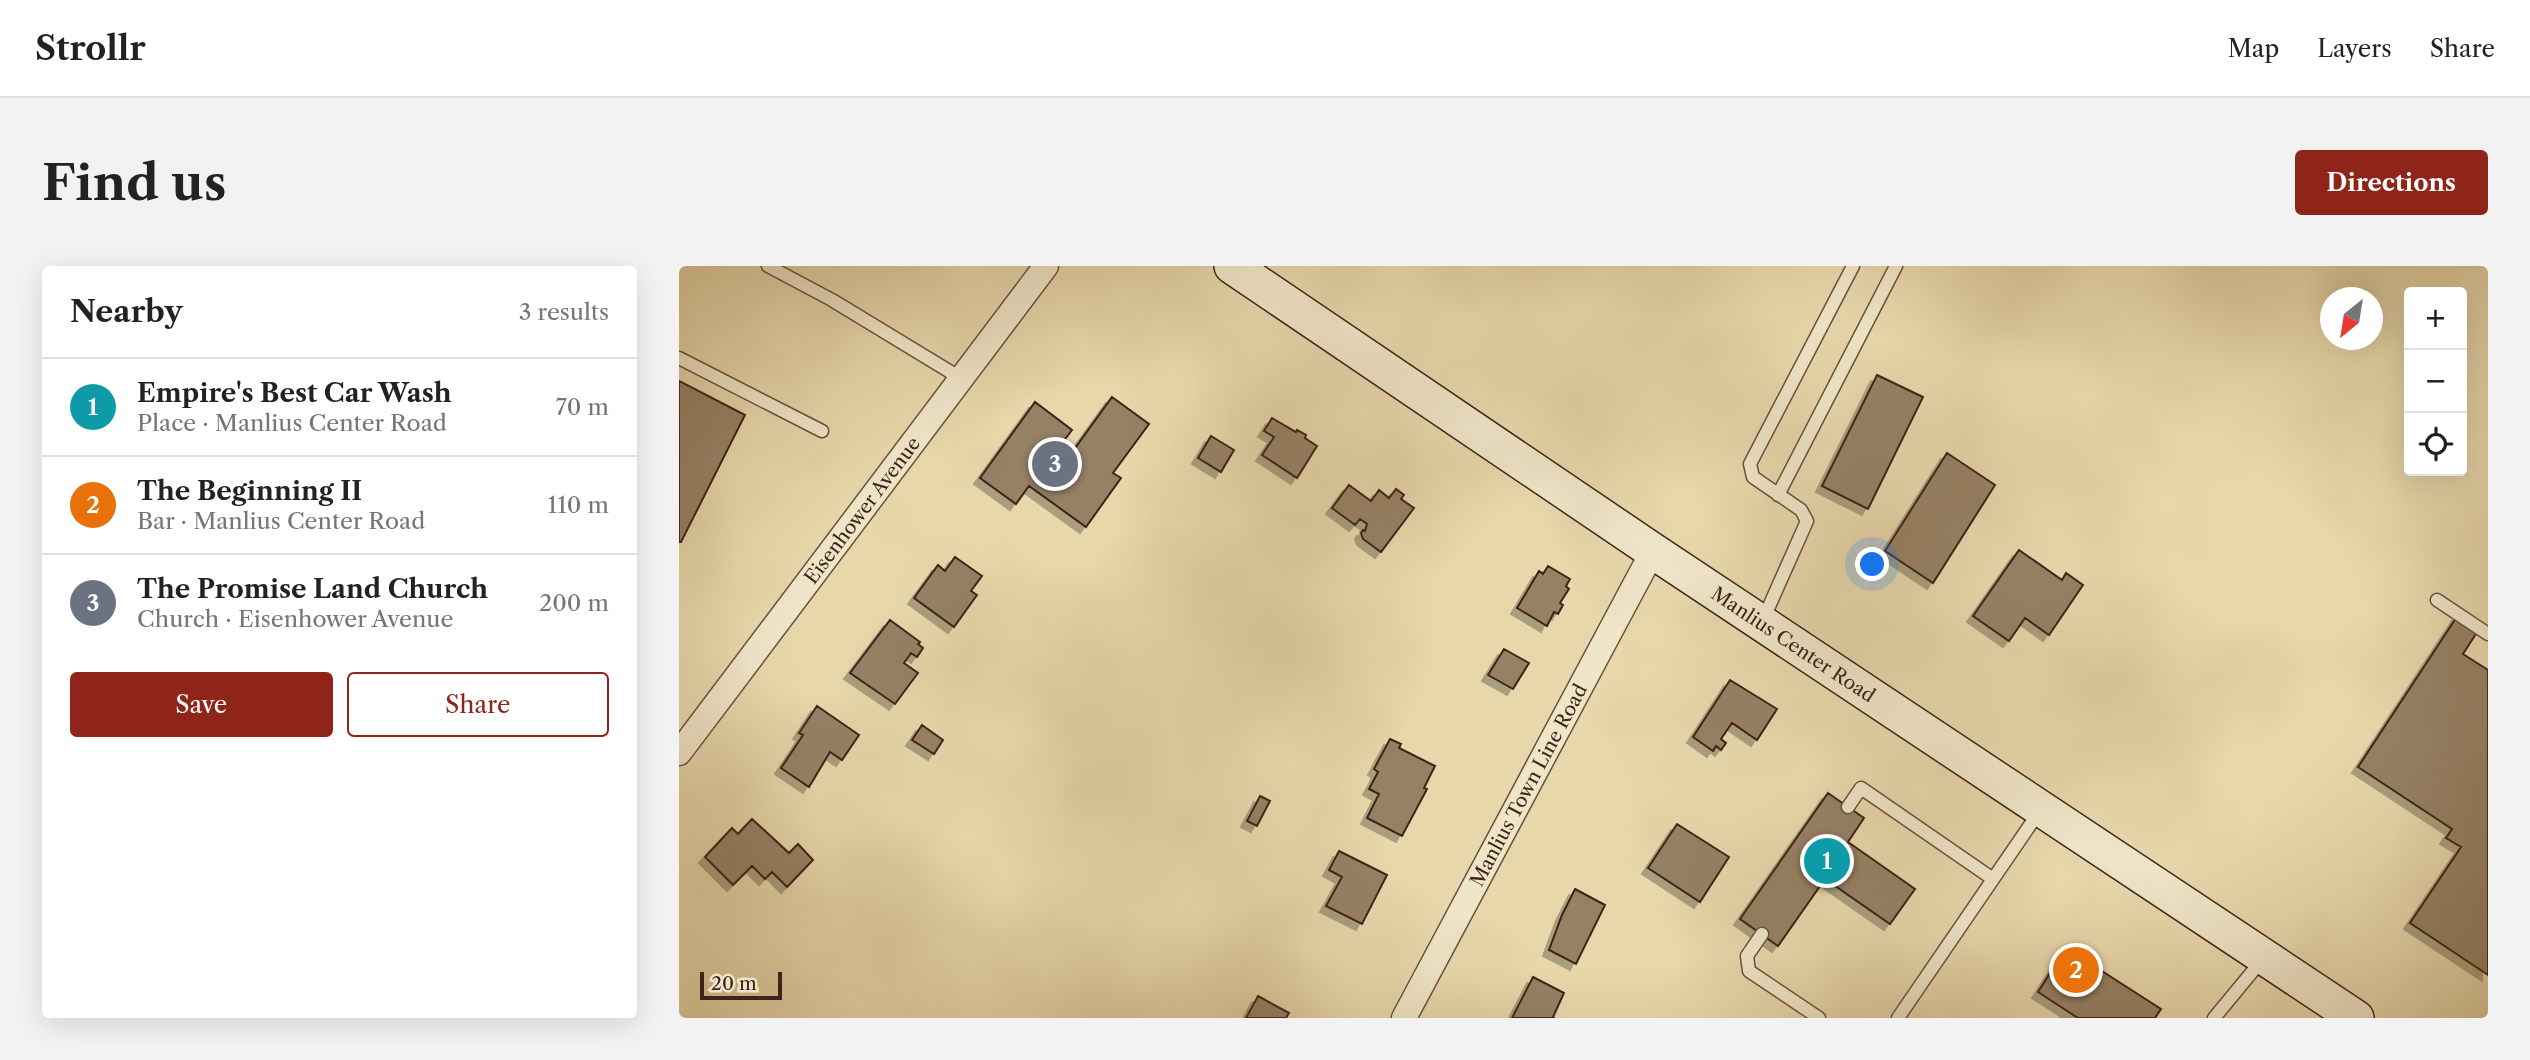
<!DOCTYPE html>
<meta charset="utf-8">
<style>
body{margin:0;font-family:"Libre Caslon Text",serif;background:#f2f2f2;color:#222}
.controls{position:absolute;right:21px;top:21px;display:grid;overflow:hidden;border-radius:7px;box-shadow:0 7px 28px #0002}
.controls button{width:63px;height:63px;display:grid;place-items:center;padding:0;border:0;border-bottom:2px solid #e0e0e0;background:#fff;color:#222;font:35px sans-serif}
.compass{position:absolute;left:1641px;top:21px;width:63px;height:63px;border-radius:50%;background:#fff;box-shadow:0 7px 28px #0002;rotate:210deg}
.scale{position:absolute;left:21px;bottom:18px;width:82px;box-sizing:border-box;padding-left:7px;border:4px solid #3e2419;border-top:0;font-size:19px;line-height:24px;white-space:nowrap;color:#3e2419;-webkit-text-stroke:5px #efe5c8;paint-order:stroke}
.you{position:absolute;left:1194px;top:299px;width:24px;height:24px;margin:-18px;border:5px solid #fff;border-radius:50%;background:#1a73e8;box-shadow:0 0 0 10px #1a73e833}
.badge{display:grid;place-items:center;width:46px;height:46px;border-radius:50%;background:#8f2418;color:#fff;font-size:23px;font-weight:700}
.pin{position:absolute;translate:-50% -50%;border:4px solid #fff;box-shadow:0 2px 7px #0006}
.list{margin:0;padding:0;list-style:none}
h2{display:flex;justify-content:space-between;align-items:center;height:91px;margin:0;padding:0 28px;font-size:30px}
h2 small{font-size:23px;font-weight:400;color:#767676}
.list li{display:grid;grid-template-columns:46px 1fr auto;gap:21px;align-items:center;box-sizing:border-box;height:98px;padding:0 28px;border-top:2px solid #e0e0e0}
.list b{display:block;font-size:26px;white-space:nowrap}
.list p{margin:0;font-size:23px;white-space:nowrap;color:#767676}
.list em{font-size:23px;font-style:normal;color:#767676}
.actions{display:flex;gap:14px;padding:21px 28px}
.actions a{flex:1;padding:16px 0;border:2px solid #8f2418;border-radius:7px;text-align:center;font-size:24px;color:#8f2418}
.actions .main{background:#8f2418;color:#fff}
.icon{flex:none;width:38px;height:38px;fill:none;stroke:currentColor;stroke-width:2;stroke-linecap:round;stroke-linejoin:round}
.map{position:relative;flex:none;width:1809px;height:752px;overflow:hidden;border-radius:7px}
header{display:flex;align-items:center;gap:42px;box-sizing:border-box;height:98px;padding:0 35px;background:#fff;border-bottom:2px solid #e0e0e0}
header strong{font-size:33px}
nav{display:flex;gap:38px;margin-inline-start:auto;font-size:24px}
.intro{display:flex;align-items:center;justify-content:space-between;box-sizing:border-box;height:168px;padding:0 42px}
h1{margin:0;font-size:49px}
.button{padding:18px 32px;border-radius:7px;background:#8f2418;color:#fff;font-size:24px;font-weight:700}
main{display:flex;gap:42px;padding:0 42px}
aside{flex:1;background:#fff;border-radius:7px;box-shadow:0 7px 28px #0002}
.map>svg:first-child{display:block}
.building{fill:#968165;stroke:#3e2419;stroke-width:2;filter:url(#shadow)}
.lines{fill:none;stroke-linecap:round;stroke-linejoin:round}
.service-casing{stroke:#68513e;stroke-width:15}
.minor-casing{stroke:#68513e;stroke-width:27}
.secondary-casing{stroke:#3e2419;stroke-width:38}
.service{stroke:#efe5c8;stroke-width:12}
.minor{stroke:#efe5c8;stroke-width:24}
.secondary{stroke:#efe5c8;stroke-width:35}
.labels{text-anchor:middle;stroke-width:5;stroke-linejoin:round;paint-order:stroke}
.street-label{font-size:19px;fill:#3e2419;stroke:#efe5c8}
</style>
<header>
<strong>Strollr</strong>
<nav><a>Map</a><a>Layers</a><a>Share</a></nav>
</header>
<div class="intro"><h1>Find us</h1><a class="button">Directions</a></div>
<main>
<aside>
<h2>Nearby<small>3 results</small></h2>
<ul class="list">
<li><span class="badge" style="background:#0f9aa8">1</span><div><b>Empire's Best Car Wash</b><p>Place · Manlius Center Road</p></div><em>70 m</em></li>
<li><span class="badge" style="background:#e8710a">2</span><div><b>The Beginning II</b><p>Bar · Manlius Center Road</p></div><em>110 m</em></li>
<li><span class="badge" style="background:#6b7280">3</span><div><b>The Promise Land Church</b><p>Church · Eisenhower Avenue</p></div><em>200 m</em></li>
</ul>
<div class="actions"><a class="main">Save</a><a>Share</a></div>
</aside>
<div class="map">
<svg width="1809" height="752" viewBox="0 0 1809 752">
<defs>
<filter id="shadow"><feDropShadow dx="-6" dy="6" stdDeviation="0" flood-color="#0004"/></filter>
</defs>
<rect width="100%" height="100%" fill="#e7d7ab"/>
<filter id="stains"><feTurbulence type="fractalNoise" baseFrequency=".00286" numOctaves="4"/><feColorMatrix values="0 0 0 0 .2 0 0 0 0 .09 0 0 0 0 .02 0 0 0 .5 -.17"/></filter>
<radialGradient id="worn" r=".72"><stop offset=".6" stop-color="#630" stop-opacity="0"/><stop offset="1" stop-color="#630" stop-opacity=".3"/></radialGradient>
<!-- building -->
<path class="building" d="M1198,109L1244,131L1189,243L1143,220Z
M0,115L66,149L2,276H0Z
M433,131L470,158L434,207L442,212L407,261L350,220L337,238L301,212L356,136L393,164L380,181L391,189Z
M593,152L617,166L618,164L627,169L626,172L638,180L618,212L583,189L595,171L585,165Z
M532,170L555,184L542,206L519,192Z
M1268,187L1316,219L1254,317L1206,285Z
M670,219L692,235L700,224L710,232L717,223L725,229L722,233L735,242L702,286L684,273L682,267L684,264L686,265L688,258L681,253L676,259L653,242Z
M1340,284L1383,314L1387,307L1404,319L1370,369L1346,352L1330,375L1294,350Z
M276,291L303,310L292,325L298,329L275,361L235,332L259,299L266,305Z
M869,300L891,313L887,320L890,323L881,337L884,339L879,348L875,346L868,360L838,342L860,305L864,308Z
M1779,349L1800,363L1784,388L1809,404V709L1731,657L1782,581L1767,572L1773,563L1679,501Z
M211,354L241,376L239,378L244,382L238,391L232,387L225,397L239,407L216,438L171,407Z
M825,383L850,397L834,423L809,409Z
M1051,414L1098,443L1078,474L1053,457L1042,473L1047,477L1042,484L1037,480L1034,485L1014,471Z
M138,440L180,469L163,494L151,486L130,521L102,502L124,469L120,467Z
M243,459L264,474L255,488L233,474Z
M711,473L722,478L720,482L756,500L745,522L748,523L723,570L688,552L700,528L690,523L699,506L695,503Z
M1149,527L1185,552L1169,576L1236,623L1211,658L1146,613L1099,680L1061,653Z
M581,530L591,535L578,560L568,555Z
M73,553L110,587L119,578L134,594L108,621L93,606L86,613L73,600L54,619L26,591L53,562L59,568Z
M998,558L1050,591L1021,636L969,602Z
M660,585L708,609L683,658L647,640L663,611L650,604Z
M896,623L926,639L897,698L870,684L883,649Z
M1387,682L1482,743L1476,752H1399L1359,726Z
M854,711L885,727L874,751L875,752H833Z
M579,730L610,747L607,752H567Z"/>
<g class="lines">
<defs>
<path id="service" d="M89,0L153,34L283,113
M0,92L143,165
M1099,229L1217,0
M1758,334L1809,368
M1084,354L1128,255L1122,244L1074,211L1071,198L1174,0
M1169,541L1182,522L1314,613
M1083,668L1068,690L1070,705L1140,752
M1219,752L1360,546
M1535,752L1583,694"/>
<g id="minor">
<path id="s1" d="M0,487L367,0"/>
<path id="s2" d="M725,752L974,285"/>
</g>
<g id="secondary">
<path id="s3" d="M553,0L974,285L1677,752"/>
</g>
</defs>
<!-- service casing -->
<use href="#service" class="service-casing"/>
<!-- minor casing -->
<use href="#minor" class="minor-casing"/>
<!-- secondary casing -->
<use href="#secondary" class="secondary-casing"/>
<!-- service -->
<use href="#service" class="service"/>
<!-- minor -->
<use href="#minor" class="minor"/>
<!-- secondary -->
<use href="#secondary" class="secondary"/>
</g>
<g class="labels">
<!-- street labels -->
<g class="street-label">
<text dy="7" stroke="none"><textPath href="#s1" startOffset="304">Eisenhower Avenue</textPath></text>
<text dy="7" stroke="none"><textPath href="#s3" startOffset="677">Manlius Center Road</textPath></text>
<text dy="7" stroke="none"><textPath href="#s2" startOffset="264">Manlius Town Line Road</textPath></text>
</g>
</g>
<rect width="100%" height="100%" filter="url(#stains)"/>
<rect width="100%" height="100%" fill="url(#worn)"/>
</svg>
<div class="controls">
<button>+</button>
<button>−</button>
<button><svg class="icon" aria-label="locate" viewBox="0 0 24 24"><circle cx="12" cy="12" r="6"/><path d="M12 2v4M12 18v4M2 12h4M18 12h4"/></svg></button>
</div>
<svg class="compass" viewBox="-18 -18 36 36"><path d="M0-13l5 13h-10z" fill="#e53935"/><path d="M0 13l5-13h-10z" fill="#767676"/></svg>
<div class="scale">20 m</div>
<div class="you"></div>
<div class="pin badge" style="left:1148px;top:595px;background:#0f9aa8">1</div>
<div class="pin badge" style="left:1397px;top:704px;background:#e8710a">2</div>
<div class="pin badge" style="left:376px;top:198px;background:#6b7280">3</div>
</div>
</main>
